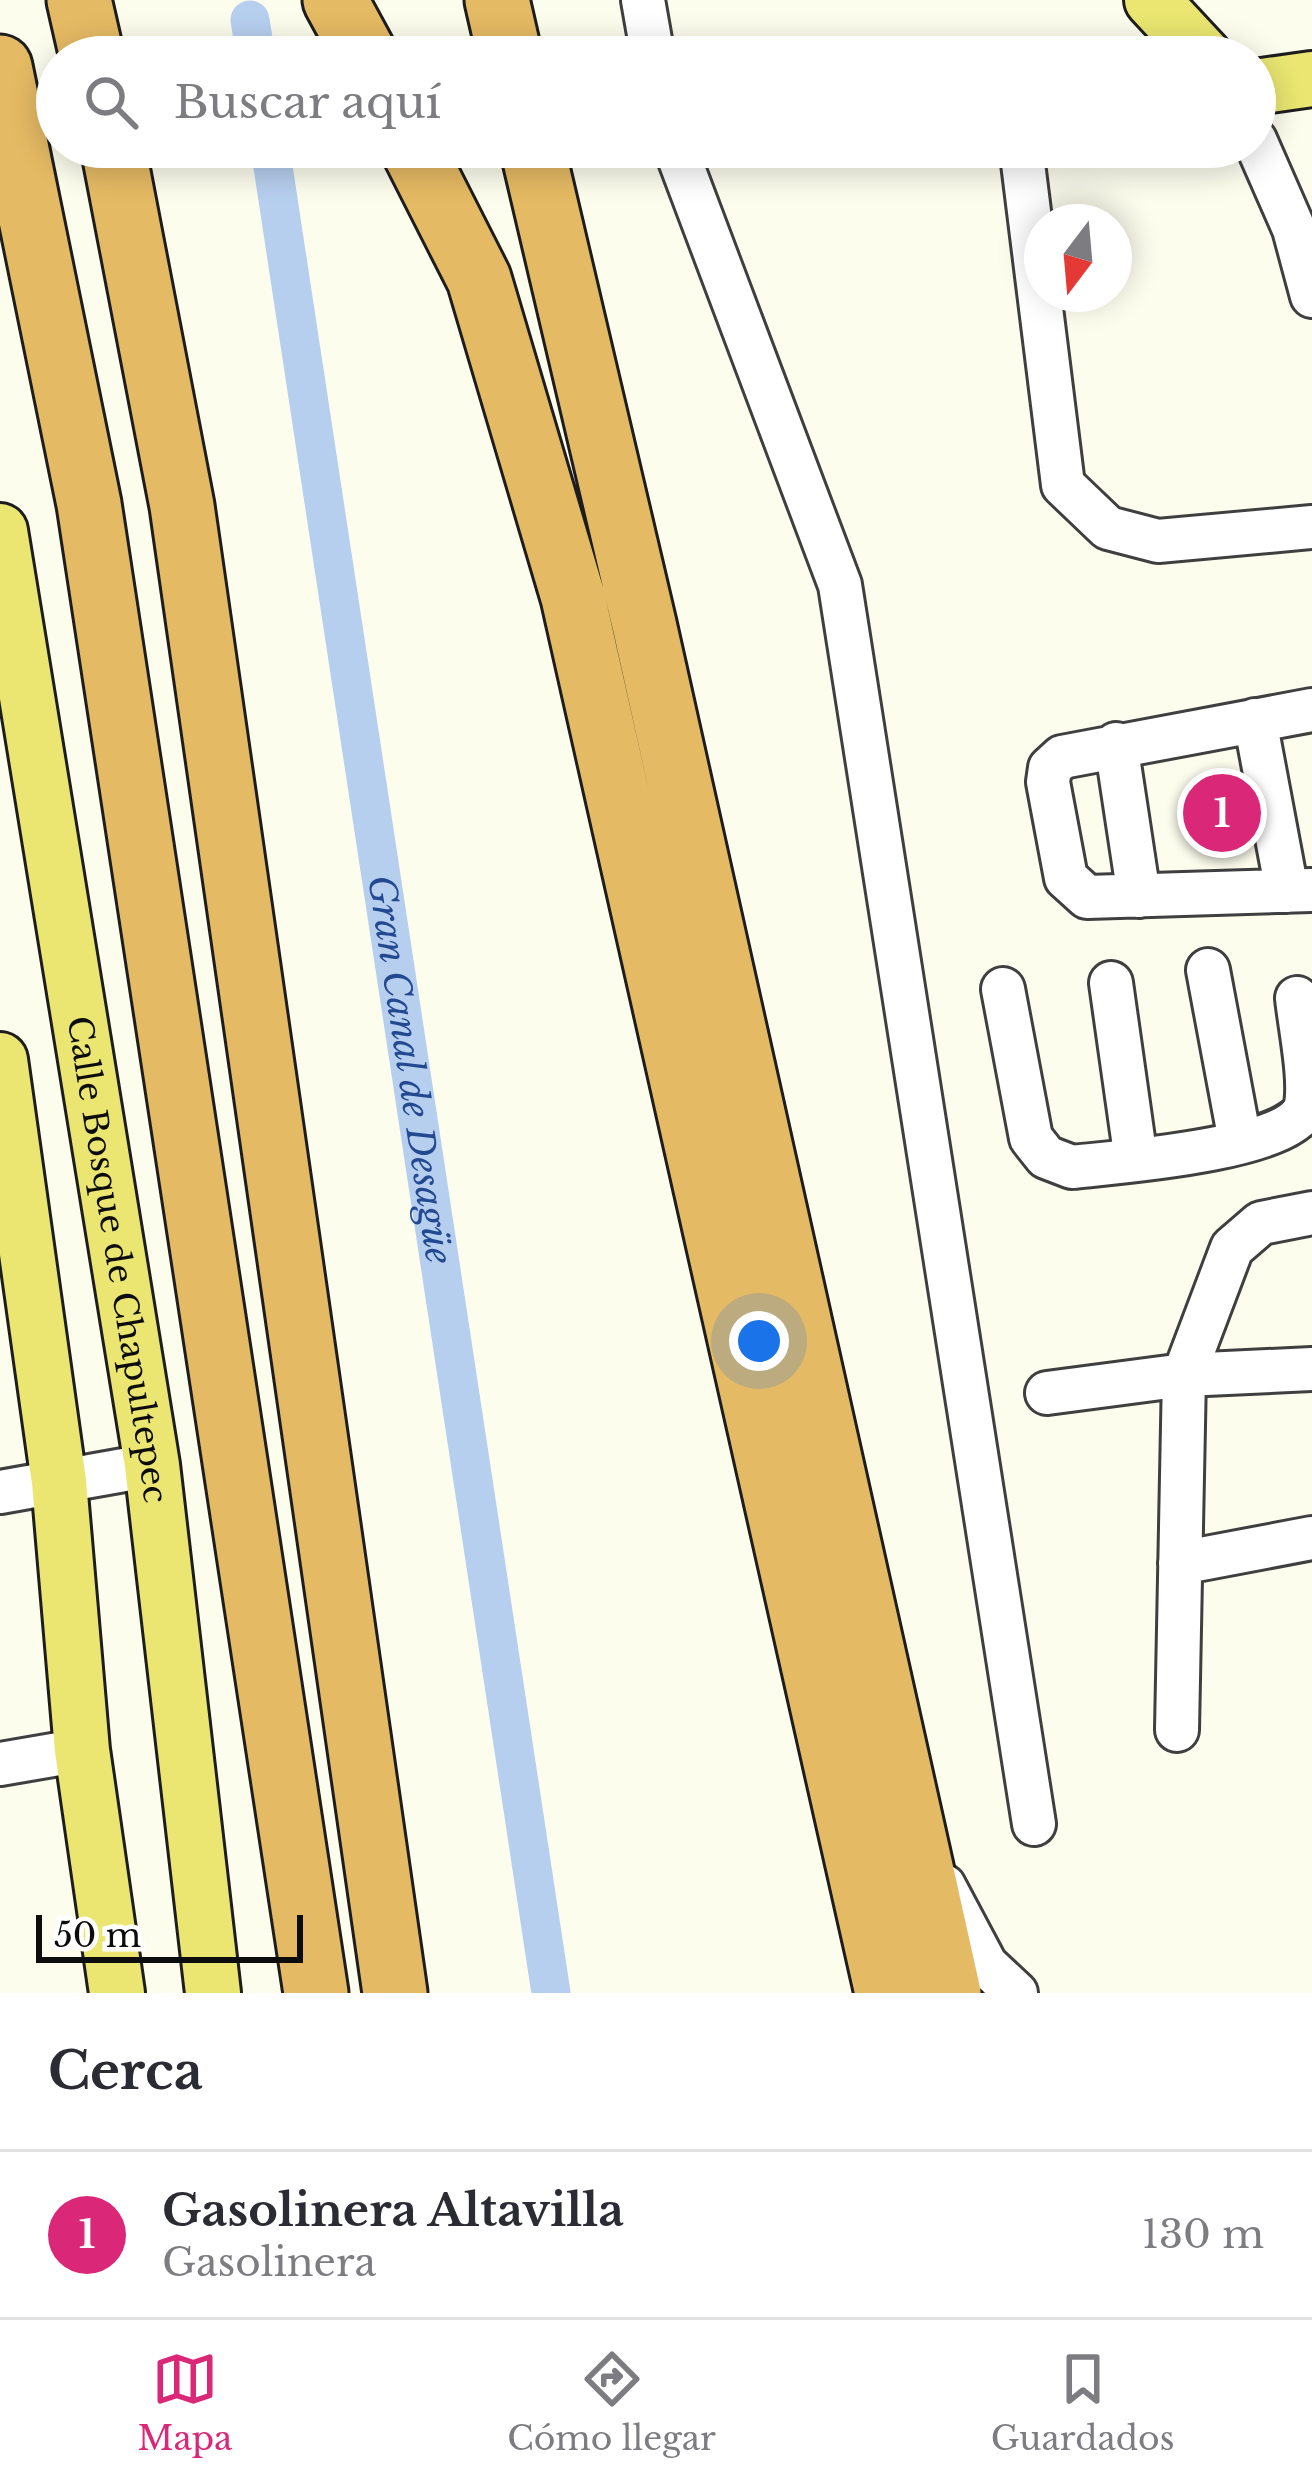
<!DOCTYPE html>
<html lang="es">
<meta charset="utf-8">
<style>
body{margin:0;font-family:"Libre Baskerville",serif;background:#f2f2f3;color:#2b2b33}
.compass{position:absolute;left:1024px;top:204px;width:108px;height:108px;border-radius:50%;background:#fff;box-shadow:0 6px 30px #0003;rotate:196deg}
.scale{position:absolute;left:36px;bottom:30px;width:267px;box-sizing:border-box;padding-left:12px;border:6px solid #0c0c0c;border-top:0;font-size:33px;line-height:42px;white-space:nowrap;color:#0c0c0c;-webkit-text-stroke:9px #fff;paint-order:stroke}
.you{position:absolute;left:759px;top:1341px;width:42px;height:42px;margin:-30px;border:9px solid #fff;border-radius:50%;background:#1a73e8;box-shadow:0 0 0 18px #1a73e833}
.badge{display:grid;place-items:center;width:78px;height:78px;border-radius:50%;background:#db2777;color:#fff;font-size:39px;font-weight:700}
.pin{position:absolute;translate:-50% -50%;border:6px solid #fff;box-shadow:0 3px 12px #0006}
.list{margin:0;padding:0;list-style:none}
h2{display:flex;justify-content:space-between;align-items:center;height:156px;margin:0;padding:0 48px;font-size:51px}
h2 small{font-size:39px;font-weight:400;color:#7c7c81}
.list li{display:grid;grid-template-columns:78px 1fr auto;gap:36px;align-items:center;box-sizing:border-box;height:168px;padding:0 48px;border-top:3px solid #e1e1e2}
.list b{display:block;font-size:45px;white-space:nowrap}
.list p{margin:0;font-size:39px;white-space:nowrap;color:#7c7c81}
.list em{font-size:39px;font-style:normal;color:#7c7c81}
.icon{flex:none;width:66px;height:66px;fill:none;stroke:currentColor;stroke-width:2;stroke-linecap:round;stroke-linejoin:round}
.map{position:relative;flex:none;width:1312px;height:1993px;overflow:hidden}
.search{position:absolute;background:#fff;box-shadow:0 6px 30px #0003;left:36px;right:36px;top:36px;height:132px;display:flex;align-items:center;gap:30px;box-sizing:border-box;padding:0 42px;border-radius:66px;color:#7c7c81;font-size:45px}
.sheet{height:324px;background:#fff}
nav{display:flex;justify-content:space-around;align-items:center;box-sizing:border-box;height:168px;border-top:3px solid #e1e1e2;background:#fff;font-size:33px;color:#7c7c81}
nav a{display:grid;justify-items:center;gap:6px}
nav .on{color:#db2777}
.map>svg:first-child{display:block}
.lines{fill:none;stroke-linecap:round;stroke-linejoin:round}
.canal{stroke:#b7cfef;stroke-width:39}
.minor-casing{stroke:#3f3f3f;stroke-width:48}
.major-casing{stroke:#1d1d1d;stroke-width:60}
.highway-casing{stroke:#1d1d1d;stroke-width:69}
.minor{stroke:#fff;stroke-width:42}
.major{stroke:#eae671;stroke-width:54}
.highway{stroke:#e5ba64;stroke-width:63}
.labels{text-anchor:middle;stroke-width:12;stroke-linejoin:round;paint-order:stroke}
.street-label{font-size:33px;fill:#0c0c0c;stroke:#fff}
.water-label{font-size:36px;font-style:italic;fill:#234a91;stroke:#fff}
</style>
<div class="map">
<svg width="1312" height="1993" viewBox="0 0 1312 1993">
<rect width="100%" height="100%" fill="#fdfdee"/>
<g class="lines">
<!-- canal -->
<g class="canal">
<path d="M250,20L256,57"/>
<path id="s1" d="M270,147L551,1993"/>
</g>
<defs>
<path id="minor" d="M643,0L653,57
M1255,140L1294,229L1312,296
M675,147L840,585L1034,1824
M1021,147L1063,485L1108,528L1158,541L1312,527
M1312,710L1062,757L1050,768L1048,782L1066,878L1087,897L1312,890
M1255,720L1287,891
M1116,744L1139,896
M1208,970L1240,1141
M1111,983L1136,1160
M1003,989L1031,1138L1046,1157L1072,1167C1118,1162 1284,1150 1305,1109C1312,1083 1300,1027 1297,998
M1047,1393L1184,1375L1232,1248L1261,1223L1312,1213
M0,1492L152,1465
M1180,1563L1312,1538
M1177,1730L1184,1375L1312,1369
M0,1764L82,1750
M944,1886L986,1965L1016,1993"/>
<g id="major">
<path d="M1152,0L1205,57"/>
<path d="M1255,87L1312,79"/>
<path id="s2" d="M0,531L152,1465L213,1993"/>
<path d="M0,1060L59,1482L82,1750L117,1993"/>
</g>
<path id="highway" d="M79,0L92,57
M335,0L366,57
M497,0L510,57
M0,67L89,504L316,1993
M113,147L182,506L395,1993
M412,147L479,279L573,597L887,1993
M532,147L644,624L949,1993"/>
</defs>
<!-- minor casing -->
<use href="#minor" class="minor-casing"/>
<!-- major casing -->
<use href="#major" class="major-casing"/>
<!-- highway casing -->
<use href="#highway" class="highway-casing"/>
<!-- minor -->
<use href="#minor" class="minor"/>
<!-- major -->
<use href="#major" class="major"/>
<!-- highway -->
<use href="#highway" class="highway"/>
</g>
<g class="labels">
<!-- street labels -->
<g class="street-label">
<text dy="12" stroke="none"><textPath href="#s2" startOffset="738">Calle Bosque de Chapultepec</textPath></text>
</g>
<!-- water labels -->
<g class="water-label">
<text dy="13" stroke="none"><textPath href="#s1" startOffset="933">Gran Canal de Desagüe</textPath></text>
</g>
</g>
</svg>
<svg class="compass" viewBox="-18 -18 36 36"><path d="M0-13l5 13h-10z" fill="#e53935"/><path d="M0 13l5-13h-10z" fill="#7c7c81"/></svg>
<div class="scale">50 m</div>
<div class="you"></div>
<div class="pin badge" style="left:1222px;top:813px">1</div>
<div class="search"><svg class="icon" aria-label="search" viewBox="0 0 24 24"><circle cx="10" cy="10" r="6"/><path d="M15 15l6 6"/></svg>Buscar aquí</div>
</div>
<section class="sheet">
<h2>Cerca<small></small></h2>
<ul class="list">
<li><span class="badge">1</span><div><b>Gasolinera Altavilla</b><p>Gasolinera</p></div><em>130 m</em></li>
</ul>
</section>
<nav>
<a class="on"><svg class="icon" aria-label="map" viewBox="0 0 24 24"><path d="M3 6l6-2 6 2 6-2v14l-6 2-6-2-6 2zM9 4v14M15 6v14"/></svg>Mapa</a>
<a><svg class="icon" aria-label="directions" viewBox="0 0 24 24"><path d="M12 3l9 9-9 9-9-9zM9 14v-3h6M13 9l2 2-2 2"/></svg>Cómo llegar</a>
<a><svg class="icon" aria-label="saved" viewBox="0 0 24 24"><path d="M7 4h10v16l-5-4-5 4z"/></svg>Guardados</a>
</nav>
